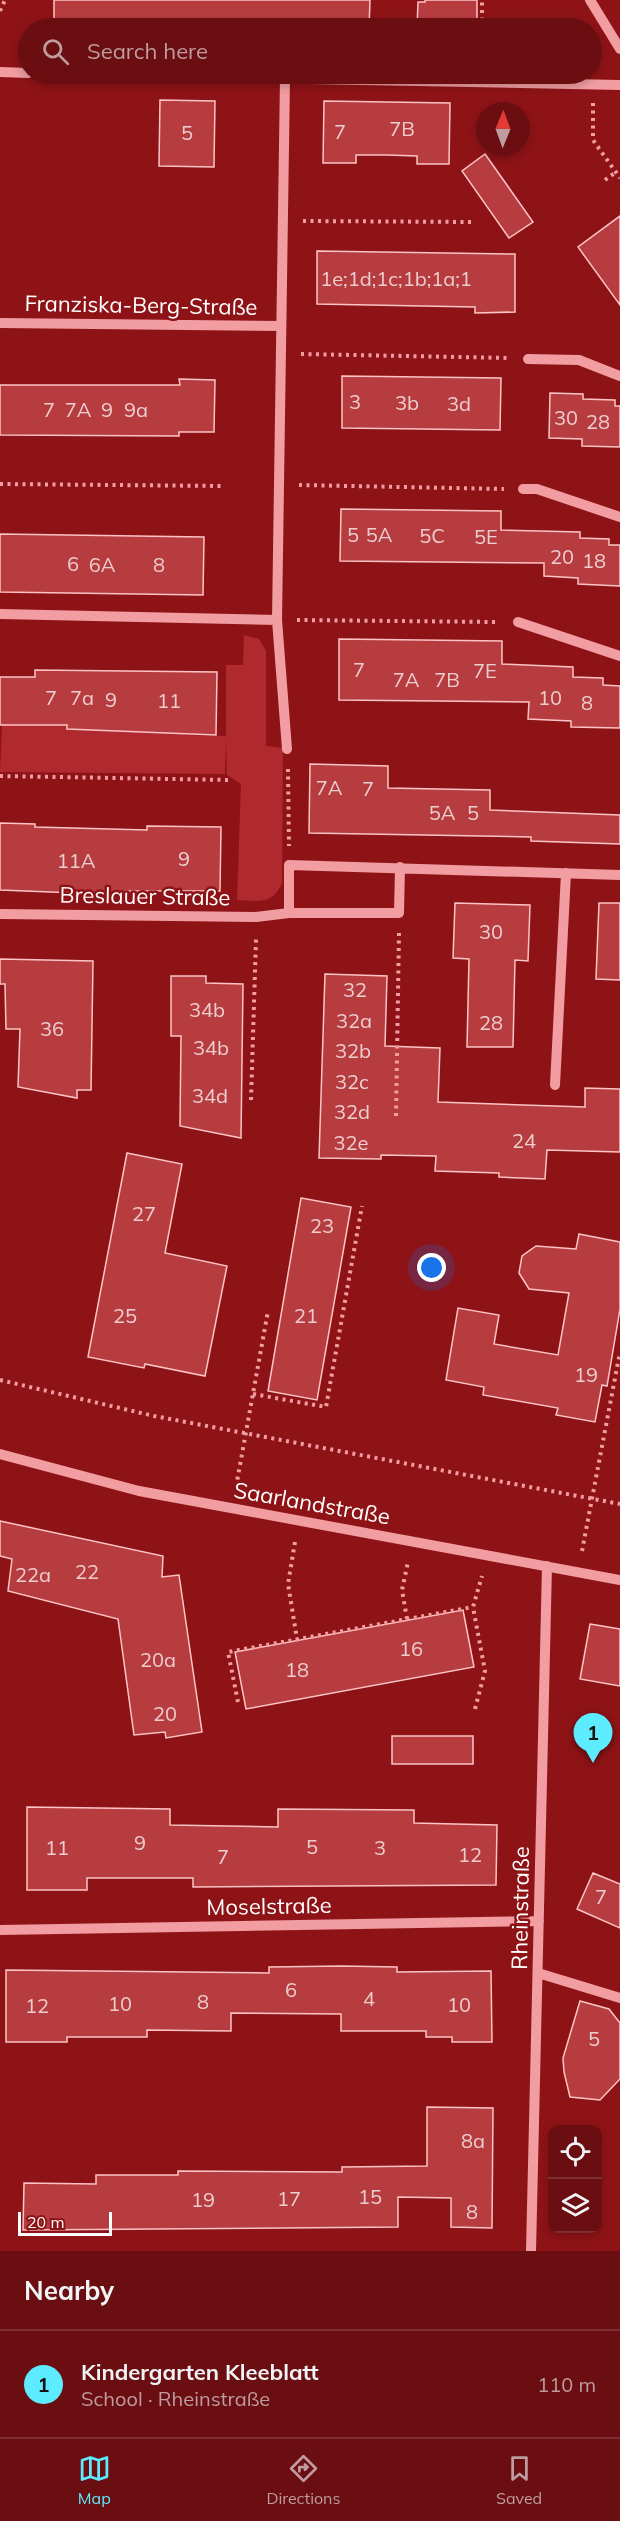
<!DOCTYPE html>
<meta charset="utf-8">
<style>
body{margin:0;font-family:Mulish,sans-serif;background:#721c1f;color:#f1f3f6}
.controls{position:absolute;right:18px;bottom:18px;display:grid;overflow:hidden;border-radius:12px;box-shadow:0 3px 9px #0003}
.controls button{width:54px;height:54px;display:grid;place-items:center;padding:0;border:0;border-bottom:2px solid #7d2e31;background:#6a0e11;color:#f1f3f6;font:30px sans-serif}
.compass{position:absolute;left:476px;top:102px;width:54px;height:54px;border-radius:50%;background:#6a0e11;box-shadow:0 3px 9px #0003;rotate:1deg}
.scale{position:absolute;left:18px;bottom:15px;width:94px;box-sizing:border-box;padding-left:6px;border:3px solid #fff;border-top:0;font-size:16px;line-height:21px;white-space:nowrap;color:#fff;-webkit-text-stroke:4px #8e1317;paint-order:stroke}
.you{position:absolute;left:432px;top:1268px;width:21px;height:21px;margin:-15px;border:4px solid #fff;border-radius:50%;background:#1a73e8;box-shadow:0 0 0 9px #1a73e833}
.badge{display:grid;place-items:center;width:39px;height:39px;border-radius:50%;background:#5decff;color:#111;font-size:20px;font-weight:700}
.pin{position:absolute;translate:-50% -50px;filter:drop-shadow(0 2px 3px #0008)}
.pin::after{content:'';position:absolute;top:32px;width:21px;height:18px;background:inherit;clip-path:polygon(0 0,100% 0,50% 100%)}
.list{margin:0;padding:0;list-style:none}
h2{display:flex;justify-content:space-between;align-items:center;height:78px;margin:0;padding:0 24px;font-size:26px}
h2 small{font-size:20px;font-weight:400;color:#be9c9f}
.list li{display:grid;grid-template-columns:39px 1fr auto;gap:18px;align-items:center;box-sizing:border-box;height:108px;padding:0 24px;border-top:2px solid #7d2e31}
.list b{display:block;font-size:22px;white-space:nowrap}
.list p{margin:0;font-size:20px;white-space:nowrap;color:#be9c9f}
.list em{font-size:20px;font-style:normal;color:#be9c9f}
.icon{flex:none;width:33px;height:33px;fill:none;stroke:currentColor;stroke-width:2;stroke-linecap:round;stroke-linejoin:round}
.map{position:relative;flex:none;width:620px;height:2251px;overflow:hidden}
.search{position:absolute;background:#6a0e11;box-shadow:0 3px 9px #0003;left:18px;right:18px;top:18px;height:66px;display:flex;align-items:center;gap:15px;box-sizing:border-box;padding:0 21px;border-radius:33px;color:#be9c9f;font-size:22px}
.sheet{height:186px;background:#6a0e11}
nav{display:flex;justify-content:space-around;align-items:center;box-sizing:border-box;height:84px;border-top:2px solid #7d2e31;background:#6a0e11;font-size:16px;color:#be9c9f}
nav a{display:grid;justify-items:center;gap:3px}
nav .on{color:#5decff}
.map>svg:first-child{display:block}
.green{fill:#af292e}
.building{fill:#b73c40;stroke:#fcc4c6;stroke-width:1.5}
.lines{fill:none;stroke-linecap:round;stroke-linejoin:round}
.path{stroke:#f19da1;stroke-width:4;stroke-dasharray:3 4.5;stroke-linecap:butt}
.minor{stroke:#f19da1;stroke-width:10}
.labels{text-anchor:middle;stroke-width:5;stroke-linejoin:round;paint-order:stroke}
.number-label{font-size:20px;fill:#edcecf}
.street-label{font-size:22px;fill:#fff;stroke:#8e1317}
</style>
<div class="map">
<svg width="620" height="2251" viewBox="0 0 620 2251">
<rect width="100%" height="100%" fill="#8e1317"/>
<!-- green -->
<path class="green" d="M244,635L259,639L266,651V746L283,748L282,883C273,905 258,901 237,900L241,784L227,775L226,739L225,774L0,772L2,725H67V729L183,732L184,735L226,736V665H243Z"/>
<!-- building -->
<path class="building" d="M54,0H370L369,28L54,27Z
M425,0H477V28H417L418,2H425Z
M160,100L215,101L214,167L159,166Z
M324,101L450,103L449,164H417V156L387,155H356V163H323Z
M485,154L533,222L509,238L462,171Z
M620,216V305L578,247Z
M317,251L515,254V312L475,313V307L317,304Z
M342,376L501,378L500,430L342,428Z
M179,379L215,380L214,432H179V436L0,435V385H180Z
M550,393L583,394V399L615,400V406H620V447L582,446V439L549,438Z
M341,509L501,511V530L580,532V538L609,539V545H620V586L578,584V578L544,576V563L340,561Z
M0,534L204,537L203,595L0,592Z
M339,639L502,641V664L573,667V677L603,678V685L620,686V728L571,727V721L528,719L529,702L339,700Z
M35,670L217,672L216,735L67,729V725H0V677H35Z
M310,764L388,766V788L490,790V810L620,815V844L531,841V837L309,833Z
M0,823L35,824V827L147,830V826L221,827L220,891H125V895L0,890Z
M455,903L530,905L528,961L515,960L513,1047H467L469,959L453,958Z
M599,903H620V980L596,979Z
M0,959L93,961L91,1090H77V1098L18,1087L20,1029H6L5,984H0Z
M325,974L387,976L385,1046L440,1048L438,1102L585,1107V1088L620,1089V1152L547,1150L545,1179L499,1177V1173L435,1171L436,1156L381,1155V1159L319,1158Z
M171,976H206V983L243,984L241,1138L180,1126L181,1036H171Z
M127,1153L182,1164L165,1253L227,1266L205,1376L145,1364L144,1368L88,1357Z
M301,1198L351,1207L317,1400L268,1391Z
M579,1234L620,1242V1309L607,1386L602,1385L595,1422L556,1415L558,1408L483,1395L484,1387L446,1380L458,1308L499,1315L494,1344L558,1355L569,1293L529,1289L519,1273L522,1256L536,1246L576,1249Z
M0,1521L163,1556L162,1577L179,1575L202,1732L166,1738L165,1732L134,1735L118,1619L8,1591L12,1559L0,1556Z
M463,1610L474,1667L246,1709L235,1652Z
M590,1624L620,1629V1686L580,1679Z
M392,1736H473V1764H392Z
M27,1807L170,1809V1825L278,1827V1809L414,1810V1823L497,1825L496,1885L193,1887V1878H87V1890H27Z
M593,1873L620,1884V1928L577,1909Z
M342,1966L397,1967V1972L491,1971L492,2042H452V2037H426V2031H341V2014L231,2013V2031L147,2030V2037H67V2042H6V1970L269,1973V1967Z
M580,2001L609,2009L620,2023V2079L600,2100L570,2097L564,2072L563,2058Z
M427,2107L493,2108L492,2228L451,2227V2198L398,2197V2227L23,2230L24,2183L96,2184V2175H178V2171L342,2172V2167L427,2166Z"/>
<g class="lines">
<!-- path -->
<path class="path" d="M0,11L5,0
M482,28V0
M593,103V140L620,178
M605,180L616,172
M303,221L473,222
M301,354L510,358
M0,484L224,486
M299,485L504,489
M297,620L496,622
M288,769L289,846
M0,776L229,780
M251,1100L256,939
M396,1116L399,932
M0,1380L154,1416L620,1504
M253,1394L326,1407L362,1206
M236,1487L268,1311
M295,1542L288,1584L297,1639
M582,1551L620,1352
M407,1619L402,1590L408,1562
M238,1702L228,1652L473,1607
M475,1709L485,1671L473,1607L482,1576"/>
<!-- minor -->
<path class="minor" d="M590,0L620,49
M0,72L28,73
M54,74L620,85
M285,78L277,620L287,749
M0,323L281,326
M528,359L579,360L620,376
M523,489H537L620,517
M0,614L277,620
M518,622L620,656
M289,913V865L620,875
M0,914L256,917L289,913H399L400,867
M555,1085L566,873
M0,1454L139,1491L620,1580
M0,1930L539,1921
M538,1973L620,1998
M531,2251L547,1566"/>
</g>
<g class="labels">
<!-- number labels -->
<g class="number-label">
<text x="402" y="136">7B</text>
<text x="340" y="139">7</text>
<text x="187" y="140">5</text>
<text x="396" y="286">1e;1d;1c;1b;1a;1</text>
<text x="355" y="409">3</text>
<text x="407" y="410">3b</text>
<text x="459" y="411">3d</text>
<text x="49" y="417">7</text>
<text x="78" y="417">7A</text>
<text x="107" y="417">9</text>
<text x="136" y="417">9a</text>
<text x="566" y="425">30</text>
<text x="598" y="429">28</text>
<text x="353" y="542">5</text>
<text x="379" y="542">5A</text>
<text x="432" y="543">5C</text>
<text x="486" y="544">5E</text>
<text x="562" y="564">20</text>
<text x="594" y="568">18</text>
<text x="73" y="571">6</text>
<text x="102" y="572">6A</text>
<text x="159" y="572">8</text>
<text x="359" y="677">7</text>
<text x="485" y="678">7E</text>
<text x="406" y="687">7A</text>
<text x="447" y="687">7B</text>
<text x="51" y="705">7</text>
<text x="82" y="705">7a</text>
<text x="550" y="705">10</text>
<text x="111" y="707">9</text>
<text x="169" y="708">11</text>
<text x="587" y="710">8</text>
<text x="329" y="795">7A</text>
<text x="368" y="796">7</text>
<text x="442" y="820">5A</text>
<text x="473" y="820">5</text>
<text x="184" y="866">9</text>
<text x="76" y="868">11A</text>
<text x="491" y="939">30</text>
<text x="355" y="997">32</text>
<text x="207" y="1017">34b</text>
<text x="354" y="1028">32a</text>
<text x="491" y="1030">28</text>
<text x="52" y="1036">36</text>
<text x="211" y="1055">34b</text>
<text x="353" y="1058">32b</text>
<text x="352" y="1089">32c</text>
<text x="210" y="1103">34d</text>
<text x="352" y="1119">32d</text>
<text x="524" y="1148">24</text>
<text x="351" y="1150">32e</text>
<text x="144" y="1221">27</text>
<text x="322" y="1233">23</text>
<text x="125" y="1323">25</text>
<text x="306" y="1323">21</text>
<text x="586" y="1382">19</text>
<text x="87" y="1579">22</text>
<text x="33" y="1582">22a</text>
<text x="411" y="1656">16</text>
<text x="158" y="1667">20a</text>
<text x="297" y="1677">18</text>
<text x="165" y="1721">20</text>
<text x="140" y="1850">9</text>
<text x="312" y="1854">5</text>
<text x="57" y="1855">11</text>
<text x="380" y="1855">3</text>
<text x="470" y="1862">12</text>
<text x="223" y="1864">7</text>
<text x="601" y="1904">7</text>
<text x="291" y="1997">6</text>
<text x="369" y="2006">4</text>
<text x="203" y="2009">8</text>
<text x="120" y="2011">10</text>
<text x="459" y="2012">10</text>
<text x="37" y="2013">12</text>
<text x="594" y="2046">5</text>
<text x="473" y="2148">8a</text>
<text x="370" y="2204">15</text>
<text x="289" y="2206">17</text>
<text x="203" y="2207">19</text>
<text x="472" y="2219">8</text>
</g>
<!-- street labels -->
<g class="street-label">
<text transform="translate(141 305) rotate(1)" y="8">Franziska-Berg-Straße</text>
<text transform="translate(145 896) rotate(1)" y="8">Breslauer Straße</text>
<text transform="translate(312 1503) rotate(10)" y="8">Saarlandstraße</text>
<text transform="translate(269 1906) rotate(-1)" y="8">Moselstraße</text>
<text transform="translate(520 1908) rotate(-89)" y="8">Rheinstraße</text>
</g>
</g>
</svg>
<div class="controls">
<button><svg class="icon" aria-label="locate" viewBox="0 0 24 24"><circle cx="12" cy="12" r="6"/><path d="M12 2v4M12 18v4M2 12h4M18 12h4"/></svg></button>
<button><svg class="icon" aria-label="layers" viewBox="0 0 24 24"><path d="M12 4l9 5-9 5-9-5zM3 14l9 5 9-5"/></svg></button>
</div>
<svg class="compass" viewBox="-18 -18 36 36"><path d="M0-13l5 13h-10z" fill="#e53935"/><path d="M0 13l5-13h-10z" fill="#be9c9f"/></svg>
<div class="scale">20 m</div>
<div class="you"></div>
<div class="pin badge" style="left:593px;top:1763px">1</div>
<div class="search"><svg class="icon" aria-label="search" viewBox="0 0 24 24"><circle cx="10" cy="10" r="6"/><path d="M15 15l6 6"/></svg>Search here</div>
</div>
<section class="sheet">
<h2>Nearby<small></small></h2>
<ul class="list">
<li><span class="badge">1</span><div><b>Kindergarten Kleeblatt</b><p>School · Rheinstraße</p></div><em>110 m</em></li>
</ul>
</section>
<nav>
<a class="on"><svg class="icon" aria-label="map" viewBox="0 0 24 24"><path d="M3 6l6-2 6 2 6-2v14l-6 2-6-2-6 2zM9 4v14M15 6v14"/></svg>Map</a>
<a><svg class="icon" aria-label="directions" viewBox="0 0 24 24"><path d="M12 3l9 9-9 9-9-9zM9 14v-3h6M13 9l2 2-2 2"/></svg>Directions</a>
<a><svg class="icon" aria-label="saved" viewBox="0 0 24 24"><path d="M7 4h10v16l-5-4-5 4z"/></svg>Saved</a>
</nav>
